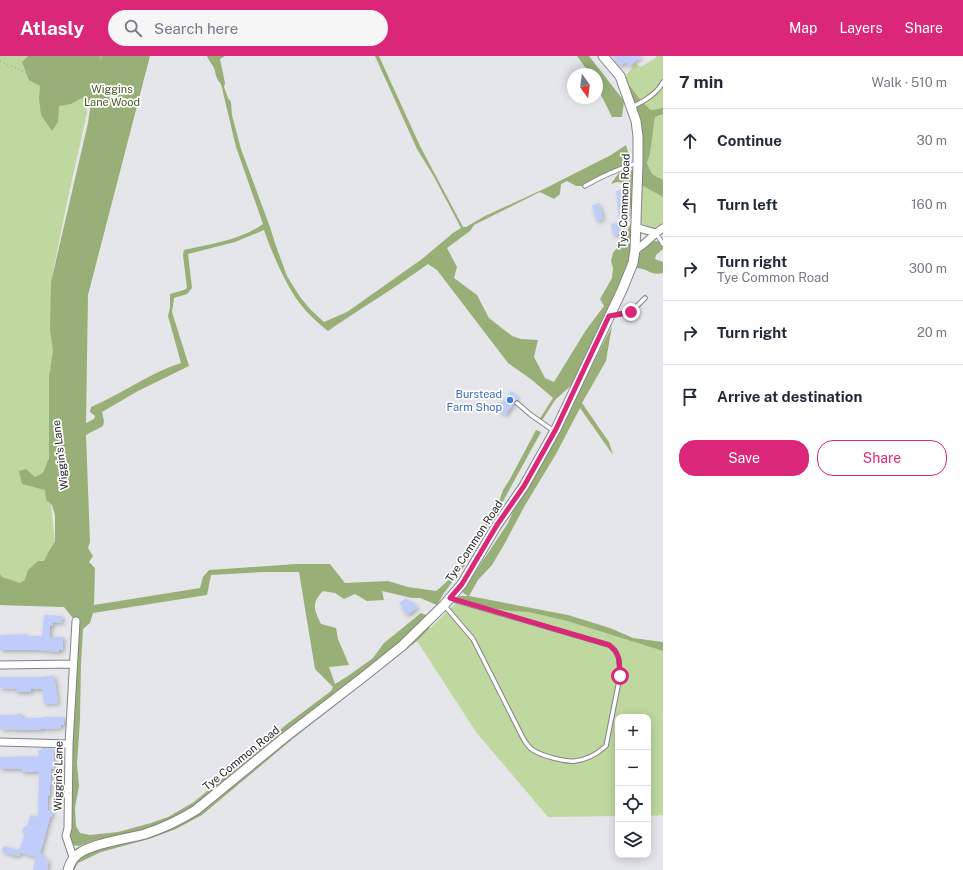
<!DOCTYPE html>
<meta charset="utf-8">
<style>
body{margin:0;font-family:"Public Sans",sans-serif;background:#f6f6f7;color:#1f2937}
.controls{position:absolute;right:12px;bottom:12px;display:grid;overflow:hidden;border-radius:8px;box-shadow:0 2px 10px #0003}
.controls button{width:36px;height:36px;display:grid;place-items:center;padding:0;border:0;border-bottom:1px solid #e0e1e3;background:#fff;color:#1f2937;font:20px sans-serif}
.compass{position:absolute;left:567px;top:12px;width:36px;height:36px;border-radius:50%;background:#fff;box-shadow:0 2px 10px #0003;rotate:166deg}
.stop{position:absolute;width:12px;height:12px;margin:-9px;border:3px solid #db2777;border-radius:50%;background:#fff}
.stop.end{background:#db2777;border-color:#fff;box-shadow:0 1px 4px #0008}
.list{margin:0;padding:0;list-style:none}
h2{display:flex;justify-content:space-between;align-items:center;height:52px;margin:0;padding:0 16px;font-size:17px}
h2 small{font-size:13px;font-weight:400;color:#747a83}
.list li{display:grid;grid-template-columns:26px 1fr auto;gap:12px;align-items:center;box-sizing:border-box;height:64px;padding:0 16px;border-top:1px solid #e0e1e3}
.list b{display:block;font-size:15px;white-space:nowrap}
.list p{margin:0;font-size:13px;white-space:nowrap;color:#747a83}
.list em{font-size:13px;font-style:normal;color:#747a83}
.actions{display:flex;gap:8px;padding:12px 16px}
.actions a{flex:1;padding:9px 0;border:1px solid #db2777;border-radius:16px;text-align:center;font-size:14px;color:#db2777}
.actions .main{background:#db2777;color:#fff}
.icon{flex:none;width:22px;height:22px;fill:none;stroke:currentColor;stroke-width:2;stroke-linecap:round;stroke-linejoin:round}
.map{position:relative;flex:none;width:663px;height:814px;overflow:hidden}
header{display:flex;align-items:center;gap:24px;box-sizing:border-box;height:56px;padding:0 20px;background:#db2777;color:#fff}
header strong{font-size:19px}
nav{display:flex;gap:22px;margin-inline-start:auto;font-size:14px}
.search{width:280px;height:36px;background:#f6f6f7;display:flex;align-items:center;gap:10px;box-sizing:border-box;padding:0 14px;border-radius:22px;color:#747a83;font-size:15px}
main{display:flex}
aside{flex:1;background:#fff}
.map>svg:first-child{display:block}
.green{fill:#bfd89f}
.forest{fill:#98b077;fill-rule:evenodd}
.building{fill:#c0cdfb;filter:url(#shadow)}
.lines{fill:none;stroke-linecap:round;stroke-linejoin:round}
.service-casing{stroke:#828386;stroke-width:5.5}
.minor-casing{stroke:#828386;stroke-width:9}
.tertiary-casing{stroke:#828386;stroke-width:11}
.path{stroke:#a7a8ab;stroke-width:1.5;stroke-dasharray:1 3;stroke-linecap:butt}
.service{stroke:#fff;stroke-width:3.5}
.minor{stroke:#fff;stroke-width:7}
.tertiary{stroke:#fff;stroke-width:9}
.route{stroke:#db2777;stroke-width:5}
.shop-dot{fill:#3f7fe0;stroke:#fff;stroke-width:1.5}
.labels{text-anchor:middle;stroke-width:3.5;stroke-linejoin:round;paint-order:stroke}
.park-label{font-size:11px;fill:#41581b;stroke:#fff}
.street-label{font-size:11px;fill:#1e1e20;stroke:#fff}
.shop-label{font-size:11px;fill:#366cbe;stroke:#fff;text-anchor:end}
</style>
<header>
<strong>Atlasly</strong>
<div class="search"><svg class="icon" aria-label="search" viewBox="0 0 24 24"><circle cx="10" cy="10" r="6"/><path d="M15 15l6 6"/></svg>Search here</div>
<nav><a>Map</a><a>Layers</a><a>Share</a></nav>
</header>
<main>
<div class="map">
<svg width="663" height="814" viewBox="0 0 663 814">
<defs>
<filter id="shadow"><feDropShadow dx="2" dy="2" stdDeviation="2" flood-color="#0004"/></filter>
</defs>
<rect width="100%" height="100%" fill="#e5e6ea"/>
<!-- green -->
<path class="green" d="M0,0H102L86,44L87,57L67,146L52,221L55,279L48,418L56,497L64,551L0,549Z
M657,0H663V52L651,54L642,46L624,22L635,8L641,11L654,3Z
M663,58V124L652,118L647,107L650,98L655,61Z
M639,128L663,141V171L650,173L639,165Z
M456,547L511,555L528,556L567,565L663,595V759L648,760V661H618V760L548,761L476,676L417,585Z"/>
<!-- forest -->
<path class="forest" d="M28,0H101L100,5L102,0H150L88,239L86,367L94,363L95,360L90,356L91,351C122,338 149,317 181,307L168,260L170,252V238L184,234L187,232L183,199L184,194C211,188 241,184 263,168L236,91L221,28C216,23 216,18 214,12C212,8 209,5 207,0H225L220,3L225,27L224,31L228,42L231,46L232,59L241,93L270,171L276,190L287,220L300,241L311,254L324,266L347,256L422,203L453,177L461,172L433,119L417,93L375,0H379L420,90L463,171H466L485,160L546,132L611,99L626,89L632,109L620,112L600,121L585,130H576L567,125L561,128L560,138L554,143L540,136L474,169L470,175L447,192L457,211L454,222L477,239L489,262L512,280L521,283L538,284L534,301L545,322L554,326L586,274L604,250L600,243L612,222L613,212L611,205L613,197L624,182L631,167L635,171V194L633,207L607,264L576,325L555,344L541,366L539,364L553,342L532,324L508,307L437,214L428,208C395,232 361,252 328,275C318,267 309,259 301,249C286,230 272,197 264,174L235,186L188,198L192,232L187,238L174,242L172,256L189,310L138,335L102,356L104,365L103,370L86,379L90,486L88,492L93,500L89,506L95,512L94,549L200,532L203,521L209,514L296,508H330L345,527L388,525L408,531L436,535C463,515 482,473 500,443L503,434L510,423L536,374L541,376L502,447L488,469L465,509L444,537L437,549L420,542H412L382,535L384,544L367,545L355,538L344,543L335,537L323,535C311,547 314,554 321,568L336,572L338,583L349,609L329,611L335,628L348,620L373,602L384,587L421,557L432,561L424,569L430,572L417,585L295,681L202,759L176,773L149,783L101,796L78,807L74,814H68C69,810 71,806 73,803C83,788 128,783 145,778C163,772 180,764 196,754L284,682L339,639L329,644L301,663L270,688L207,742L191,753L171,765L146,773L92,785L79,790L69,789L68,772L69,688L76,566L64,551L0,549V518L2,521L20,527L25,524L28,514L38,505H44L49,495L55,486V459L52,449L46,444L45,434L22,428L19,415L26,413L35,421L43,417L49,402V321L53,295L50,274L51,226L88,67L90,53L82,42L71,48L59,50L58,66L52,75L41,59L39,42L40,30L29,24L22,6ZM264,516H299L315,613L333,631L331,635L287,668L194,746L168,761L151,767L118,776L90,779L80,777L76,770L75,752L79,730L77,708L80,664L81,608L83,573L90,567L93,557L207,539L211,519Z
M577,0H589L624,45L622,61H612L597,31V18H590Z
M624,22L642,46L651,54L663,52V58L655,61L650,98L647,107L652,118L663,124V141L639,128L636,155L631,154C629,144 631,138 626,127L617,126L611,128C618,119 620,110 634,115L638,80Z
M655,185L662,186L663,193L656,199L655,203L663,206V217C649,220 649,212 635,212C638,199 642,190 655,185Z
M612,270L606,305L582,347L609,386L613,399L580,352L556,398L524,451L505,487L492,509L478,524L469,540L568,559L610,572L633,582L663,586V595L567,565L528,556L511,555L456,547L459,540H468L462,536L508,467L524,430L556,373L577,339Z"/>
<!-- building -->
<path class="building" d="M612,0H642L629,10L626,6L620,10Z
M623,134L624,139H627L629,159L619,160L616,135Z
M599,147L603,163L596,165L592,149Z
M622,166L624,177L613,179L611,168Z
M511,335L518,342L505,359L494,351L498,346L500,348Z
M406,542L409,547L412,545L417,552L407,559L402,553L403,552L399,547Z
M44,559L62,560V567L53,566V570H50V581H63V594H59V596L39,594H0V579L26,578V580H42Z
M54,619L58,647L44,648L42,633H31V636H16V633L0,632V621H41Z
M15,658H22V662H42V661H64V669H61V672L41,673V674L0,673V659H15Z
M42,692L54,693V713H51V730H50V740H48V754H52V761H50L40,798L44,799L43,802L49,804L47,814H33L36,801L20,796L19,800L2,796L3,790L19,794L25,777L22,776L24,770L27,771L30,759L38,761L39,716H22V713H0V701L39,700L38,694H42Z"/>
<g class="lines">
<defs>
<path id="service" d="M632,51C644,45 657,38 663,26
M585,130C602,120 618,113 637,107
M656,177L663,188
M610,260L631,256L645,242
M517,347L531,359L554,375
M444,549L473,583L523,682C526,687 528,691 533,694C542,700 565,706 575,705C587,704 598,697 606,690L620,620L619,603L615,594L609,589L451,543"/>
<path id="minor" d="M635,171L656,177
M635,194C644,190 653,178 663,172
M0,609L73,608
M0,686L69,688
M73,801L66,780L68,772L69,688L76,565"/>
<path id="tertiary" d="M68,814C69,810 71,806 73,803C83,788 128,783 145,778C163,772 180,764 196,754L284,682L362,622L402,590L444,549L462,528L497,469L524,430L556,373L622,234L633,207L635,194L638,107V80L636,65L620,20L603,0"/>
</defs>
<!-- service casing -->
<use href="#service" class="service-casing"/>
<!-- minor casing -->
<use href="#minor" class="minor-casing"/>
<!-- tertiary casing -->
<use href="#tertiary" class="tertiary-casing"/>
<!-- path -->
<path class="path" d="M0,5L56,29H69L75,31L86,29L108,35
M77,558L81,523L79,458L66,361L71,285L77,227L116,54L108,35L119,0"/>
<!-- service -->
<use href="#service" class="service"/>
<!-- minor -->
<use href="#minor" class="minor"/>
<!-- tertiary -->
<use href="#tertiary" class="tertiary"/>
</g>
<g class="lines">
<!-- route -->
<path class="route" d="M620,620C619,607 621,598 609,589L450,542L462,528L497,469L524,430L556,373L609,260L631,256"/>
</g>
<!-- markers -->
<circle class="shop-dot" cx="510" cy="344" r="4"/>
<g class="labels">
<!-- park labels -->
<g class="park-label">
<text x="112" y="37">Wiggins<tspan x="112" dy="13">Lane Wood</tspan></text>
</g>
<!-- street labels -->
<g class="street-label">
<text transform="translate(624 145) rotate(-88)" y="4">Tye Common Road</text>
<text transform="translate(60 399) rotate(-97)" y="4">Wiggin's Lane</text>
<text transform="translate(474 485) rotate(-57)" y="4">Tye Common Road</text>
<text transform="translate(241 702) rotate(-39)" y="4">Tye Common Road</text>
<text transform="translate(58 720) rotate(-89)" y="4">Wiggin's Lane</text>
</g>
<!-- shop labels -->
<g class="shop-label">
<text x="502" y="342">Burstead<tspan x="502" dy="13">Farm Shop</tspan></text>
</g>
</g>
</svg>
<div class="controls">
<button>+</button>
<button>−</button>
<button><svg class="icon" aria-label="locate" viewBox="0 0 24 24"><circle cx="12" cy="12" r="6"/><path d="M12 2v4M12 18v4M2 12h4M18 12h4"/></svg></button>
<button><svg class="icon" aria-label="layers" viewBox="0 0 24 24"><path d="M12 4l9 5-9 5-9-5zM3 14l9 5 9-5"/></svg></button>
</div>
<svg class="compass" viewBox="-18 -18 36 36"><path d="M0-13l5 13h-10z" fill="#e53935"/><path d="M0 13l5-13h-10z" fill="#747a83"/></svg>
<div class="stop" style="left:620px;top:620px"></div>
<div class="stop end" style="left:631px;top:256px"></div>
</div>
<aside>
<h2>7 min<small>Walk · 510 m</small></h2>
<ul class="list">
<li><svg class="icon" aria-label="ahead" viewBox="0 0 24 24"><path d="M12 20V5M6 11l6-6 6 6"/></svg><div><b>Continue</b></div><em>30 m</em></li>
<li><svg class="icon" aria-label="left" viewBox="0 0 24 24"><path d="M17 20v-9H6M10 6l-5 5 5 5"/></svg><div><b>Turn left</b></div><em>160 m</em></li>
<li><svg class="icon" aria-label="right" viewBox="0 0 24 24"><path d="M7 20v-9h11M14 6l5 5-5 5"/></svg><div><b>Turn right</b><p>Tye Common Road</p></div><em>300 m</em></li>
<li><svg class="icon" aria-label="right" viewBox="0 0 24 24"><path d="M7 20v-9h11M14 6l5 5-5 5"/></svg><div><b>Turn right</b></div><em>20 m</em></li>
<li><svg class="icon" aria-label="arrive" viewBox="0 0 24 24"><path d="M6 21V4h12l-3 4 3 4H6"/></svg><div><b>Arrive at destination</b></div></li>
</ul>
<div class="actions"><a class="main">Save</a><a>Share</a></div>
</aside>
</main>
